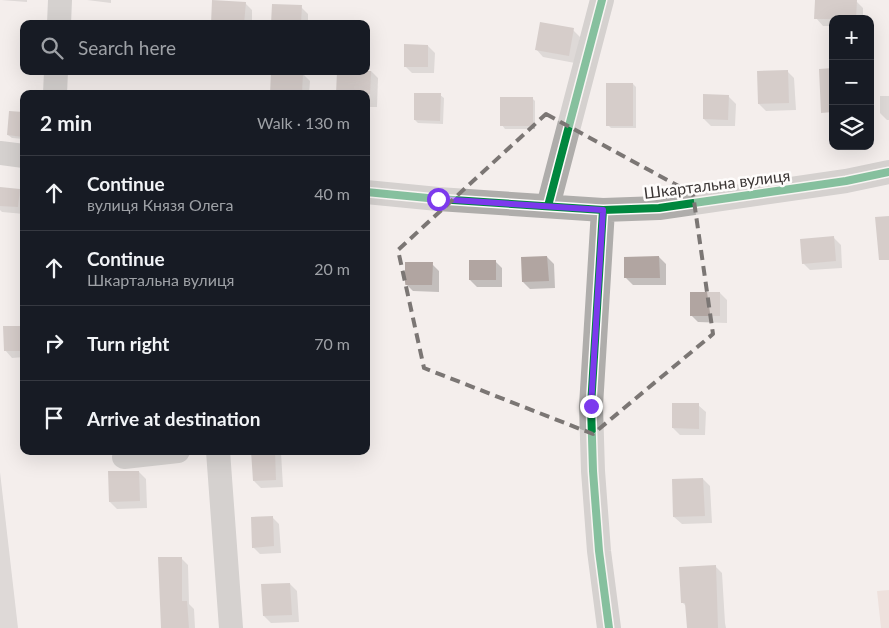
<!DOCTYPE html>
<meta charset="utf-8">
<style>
body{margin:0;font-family:Lato,sans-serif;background:#20242c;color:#f1f3f6}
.controls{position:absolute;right:15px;top:15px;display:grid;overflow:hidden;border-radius:10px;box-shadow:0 5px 20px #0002}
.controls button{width:45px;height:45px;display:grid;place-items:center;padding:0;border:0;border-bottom:1px solid #363941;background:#171b24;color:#f1f3f6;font:25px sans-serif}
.stop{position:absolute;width:15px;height:15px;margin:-11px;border:4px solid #7c3aed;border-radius:50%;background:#fff}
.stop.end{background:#7c3aed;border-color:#fff;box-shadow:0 1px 5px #0008}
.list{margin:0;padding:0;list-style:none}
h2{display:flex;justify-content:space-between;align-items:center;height:65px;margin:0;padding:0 20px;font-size:21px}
h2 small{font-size:16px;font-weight:400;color:#9ea1a6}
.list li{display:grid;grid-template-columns:32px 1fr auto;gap:15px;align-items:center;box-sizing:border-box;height:75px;padding:0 20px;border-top:1px solid #363941}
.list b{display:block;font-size:19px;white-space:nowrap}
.list p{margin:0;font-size:16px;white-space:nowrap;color:#9ea1a6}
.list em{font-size:16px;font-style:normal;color:#9ea1a6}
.icon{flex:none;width:28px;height:28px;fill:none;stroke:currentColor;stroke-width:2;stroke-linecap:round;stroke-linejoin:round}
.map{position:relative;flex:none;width:889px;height:628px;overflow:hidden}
.search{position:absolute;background:#171b24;box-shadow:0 5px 20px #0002;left:20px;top:20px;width:350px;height:55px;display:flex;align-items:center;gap:12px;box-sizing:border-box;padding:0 18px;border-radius:10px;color:#9ea1a6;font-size:19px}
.panel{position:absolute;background:#171b24;box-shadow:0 5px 20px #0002;left:20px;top:90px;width:350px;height:365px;border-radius:10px}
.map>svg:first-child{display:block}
.green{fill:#e7d1ca}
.shadow{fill:#0003}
.building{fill:#b1a5a1}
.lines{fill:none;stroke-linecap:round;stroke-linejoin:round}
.minor{stroke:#afadab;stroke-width:24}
.cycleway-casing{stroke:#fefcfb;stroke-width:11}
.cycleway{stroke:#00873e;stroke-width:8}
.route{stroke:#7c3aed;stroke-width:6}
.marked{fill:none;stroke:#7b7674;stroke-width:4;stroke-dasharray:10 6;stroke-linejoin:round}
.labels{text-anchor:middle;stroke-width:5;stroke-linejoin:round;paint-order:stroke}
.street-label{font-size:16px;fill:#3a3534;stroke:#fefcfb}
</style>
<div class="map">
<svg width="889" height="628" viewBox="0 0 889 628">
<rect width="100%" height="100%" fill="#f4eeec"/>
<!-- green -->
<path class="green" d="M889,590V628H881L877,591Z"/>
<!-- shadow -->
<path class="shadow" d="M1,0H27V2Z
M87,0H111V3Z
M816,0L856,1L863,8V19H833V26H823L816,18Z
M245,3L252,10V24H212Z
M301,7L308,14V24H273Z
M111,21L131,22L133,24H111Z
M573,30L580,37L575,63L543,57L536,49Z
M428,46L435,53L434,73H412L405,66Z
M366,71H371L378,78L377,107H366Z
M787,71L794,78L796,110L766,111L759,104Z
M302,73L310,81L309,94H272Z
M633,84L636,87V128H611L608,125Z
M440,95L444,98L443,124L418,123L415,120Z
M728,96L736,104L735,126H711L704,119Z
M880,96H889V120H887L880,113Z
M532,98L535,101V129H505L502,125Z
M24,114V139L12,138L8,135Z
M0,188L19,190L24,195V214L2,212L0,210Z
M834,238L841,245L842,268L810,270L803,263Z
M547,257L554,264L555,288L530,289L523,282Z
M659,257L666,264V285H633L626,278Z
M495,261L502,268V287H477L470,280Z
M432,264L439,271V292L413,291L406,284Z
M720,293L727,300V323L698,322L691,315Z
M24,327V357L12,358L5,350Z
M698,405L706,412L705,435H680L673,428Z
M252,451L281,452L283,487L261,488L254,481Z
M0,472L18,628H0Z
M139,472L146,479L147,508L117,509L110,502Z
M703,479L710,486L712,523L682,524L674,517Z
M272,517L279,524L281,553L260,554L253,547Z
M181,558L188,565L189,604L194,609L195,628H162Z
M715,566L722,573L725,623L726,628H688L687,607L682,602Z
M290,584L297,591L299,622L271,623L264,616Z"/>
<!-- building -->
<path class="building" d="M212,0L246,2L244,24H211Z
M815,0H857L856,19H814Z
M272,4L302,5L301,24H271Z
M540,22L574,28L569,56L535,50Z
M404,44L428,45V67H404Z
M833,68V112L821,113L819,69Z
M788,70L789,103L758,104L757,71Z
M271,71L303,72L302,94H270Z
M337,71H371L370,94H336Z
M606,83H633V126H606Z
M414,93H441L440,121L414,120Z
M703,94L729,95L728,120L703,119Z
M500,97H533V126H500Z
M9,111L24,112V137L7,135Z
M0,187L20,189L18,207L0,206Z
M889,216V260H879L875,217Z
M834,236L836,261L802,264L800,239Z
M547,256L549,281L522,282L521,257Z
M659,256L660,278H624V257Z
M469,260H496V280H469Z
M405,262H433L432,285H405Z
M690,292H720V316H690Z
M3,326H24V351H4Z
M672,403H699V429L672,428Z
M251,451H275L276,480L253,481Z
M108,471H139L140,501L109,502Z
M703,478L705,516L673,517L672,479Z
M273,516L274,546L252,548L251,517Z
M158,557H182V601H187L189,628H161Z
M716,565L718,628H687L685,603H681L679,567Z
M290,583L292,615L263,616L261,584Z"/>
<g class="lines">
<!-- minor -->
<path class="minor" d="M59,24L60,0
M55,94L56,71
M0,153L24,156
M366,192L438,199L603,210L659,208L846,181L889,172
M548,206L602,0
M603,210L591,406L593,471L599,551L609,628
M218,451L231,628
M124,457L178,451"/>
<defs>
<path id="cycleway" d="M366,192L438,199L603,210L659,208L846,181L889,172
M548,206L602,0
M603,210L591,406L593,471L599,551L609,628"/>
</defs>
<!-- cycleway casing -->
<use href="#cycleway" class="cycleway-casing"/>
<!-- cycleway -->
<use href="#cycleway" class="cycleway"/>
</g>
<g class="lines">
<!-- route -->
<path class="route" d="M438,199L603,210L591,406"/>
</g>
<!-- marked area -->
<path d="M0 0H889V628H0ZM546,114L693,194L713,334L593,434L424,368L398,250Z" fill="#f4eeec" fill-opacity=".55" fill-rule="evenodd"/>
<path class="marked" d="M546,114L693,194L713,334L593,434L424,368L398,250Z"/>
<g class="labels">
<!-- street labels -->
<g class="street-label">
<text transform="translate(717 184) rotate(-7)" y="6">Шкартальна вулиця</text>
</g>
</g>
</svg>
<div class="controls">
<button>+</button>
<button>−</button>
<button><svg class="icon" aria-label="layers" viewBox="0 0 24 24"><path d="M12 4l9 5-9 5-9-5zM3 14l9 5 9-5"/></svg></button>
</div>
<div class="stop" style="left:438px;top:199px"></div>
<div class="stop end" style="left:591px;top:406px"></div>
<div class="search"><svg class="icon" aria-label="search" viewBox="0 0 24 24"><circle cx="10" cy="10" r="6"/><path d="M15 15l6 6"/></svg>Search here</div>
<section class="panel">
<h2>2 min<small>Walk · 130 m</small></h2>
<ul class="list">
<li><svg class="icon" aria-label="ahead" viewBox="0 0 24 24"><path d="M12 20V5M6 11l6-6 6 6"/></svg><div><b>Continue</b><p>вулиця Князя Олега</p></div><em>40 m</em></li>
<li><svg class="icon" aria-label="ahead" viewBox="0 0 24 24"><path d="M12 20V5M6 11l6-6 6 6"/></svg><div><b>Continue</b><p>Шкартальна вулиця</p></div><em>20 m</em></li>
<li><svg class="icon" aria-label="right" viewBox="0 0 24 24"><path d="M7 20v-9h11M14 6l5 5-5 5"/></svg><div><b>Turn right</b></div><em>70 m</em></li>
<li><svg class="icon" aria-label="arrive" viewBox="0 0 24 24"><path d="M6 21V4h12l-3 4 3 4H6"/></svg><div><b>Arrive at destination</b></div></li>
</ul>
</section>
</div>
